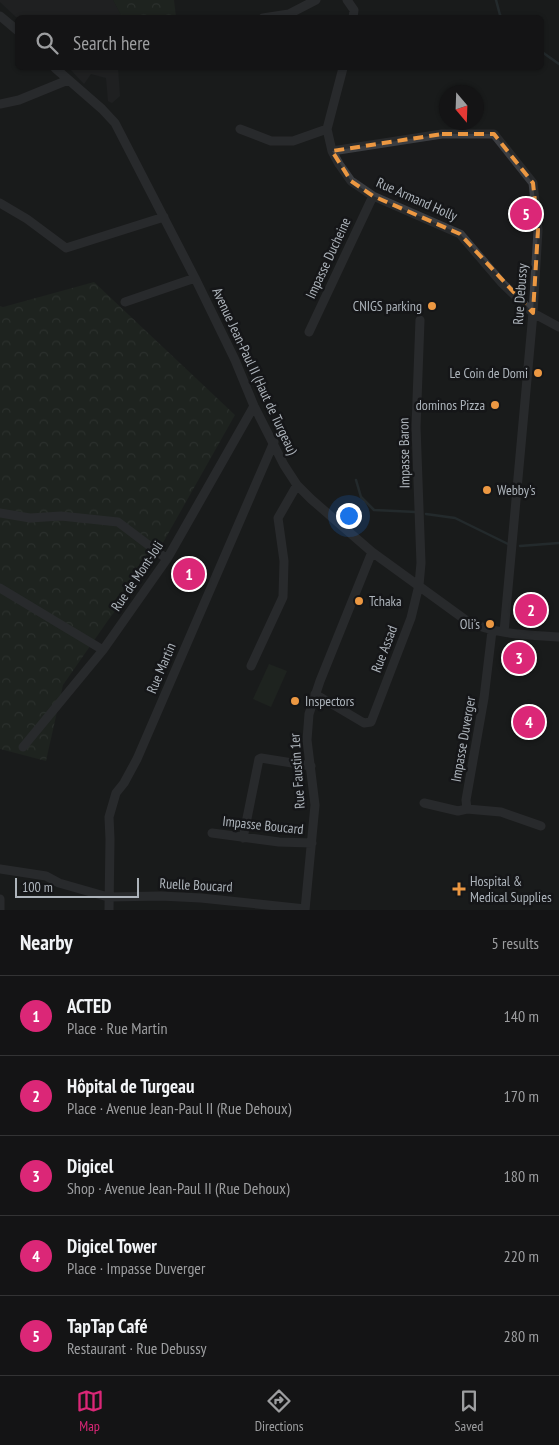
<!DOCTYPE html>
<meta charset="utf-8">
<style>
body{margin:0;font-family:"PT Sans Narrow",sans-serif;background:#1d1d1e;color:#f1f3f6}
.compass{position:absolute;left:439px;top:85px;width:45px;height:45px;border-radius:50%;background:#141415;box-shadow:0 1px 4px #0004;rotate:161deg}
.scale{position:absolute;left:15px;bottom:12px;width:124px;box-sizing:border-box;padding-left:5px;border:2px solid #adb4bb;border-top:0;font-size:14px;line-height:18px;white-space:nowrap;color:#adb4bb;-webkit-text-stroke:4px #151618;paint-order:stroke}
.you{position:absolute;left:348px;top:515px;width:18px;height:18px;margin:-12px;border:4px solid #fff;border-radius:50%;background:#1a73e8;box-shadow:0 0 0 8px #1a73e833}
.badge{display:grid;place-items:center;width:32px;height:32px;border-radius:50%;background:#db2777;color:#fff;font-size:16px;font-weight:700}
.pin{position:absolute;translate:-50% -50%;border:2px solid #fff;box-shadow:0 1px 5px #0006}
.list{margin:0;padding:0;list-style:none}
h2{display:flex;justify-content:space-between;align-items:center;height:65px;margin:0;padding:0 20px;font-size:21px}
h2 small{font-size:16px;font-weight:400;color:#9d9ea0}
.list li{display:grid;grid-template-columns:32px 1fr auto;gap:15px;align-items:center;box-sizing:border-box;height:80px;padding:0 20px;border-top:1px solid #333334}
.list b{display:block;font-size:19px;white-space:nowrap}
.list p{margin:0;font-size:16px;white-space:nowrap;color:#9d9ea0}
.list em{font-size:16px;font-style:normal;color:#9d9ea0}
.icon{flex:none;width:28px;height:28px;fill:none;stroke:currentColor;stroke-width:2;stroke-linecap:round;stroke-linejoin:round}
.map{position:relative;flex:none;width:559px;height:910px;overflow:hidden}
.search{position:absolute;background:#141415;box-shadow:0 1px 4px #0004;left:15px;right:15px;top:15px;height:55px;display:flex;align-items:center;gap:12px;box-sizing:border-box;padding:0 18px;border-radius:8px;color:#9d9ea0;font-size:19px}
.sheet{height:465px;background:#141415}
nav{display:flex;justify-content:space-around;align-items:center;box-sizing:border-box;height:70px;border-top:1px solid #333334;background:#141415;font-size:14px;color:#9d9ea0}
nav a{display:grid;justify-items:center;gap:2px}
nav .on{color:#db2777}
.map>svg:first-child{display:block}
.built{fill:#262729}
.forest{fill:url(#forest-crowns)}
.pitch{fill:#242d24}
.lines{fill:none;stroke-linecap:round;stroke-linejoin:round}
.stream{stroke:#303c40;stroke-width:2.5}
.minor{stroke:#3b3d41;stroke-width:9}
.marked{fill:none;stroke:#ec9842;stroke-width:4;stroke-dasharray:10 6;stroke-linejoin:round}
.poi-dot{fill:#ec9842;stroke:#151618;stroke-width:2}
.labels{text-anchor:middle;stroke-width:5;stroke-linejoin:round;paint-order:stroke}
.street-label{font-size:14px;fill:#adb4bb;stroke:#151618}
.poi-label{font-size:14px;fill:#adb4bb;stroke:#151618;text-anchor:end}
</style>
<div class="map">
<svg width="559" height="910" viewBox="0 0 559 910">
<defs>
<pattern id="forest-crowns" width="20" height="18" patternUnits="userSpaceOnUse" patternTransform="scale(1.25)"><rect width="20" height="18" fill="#242d24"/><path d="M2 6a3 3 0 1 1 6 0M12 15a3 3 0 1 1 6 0" fill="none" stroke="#414942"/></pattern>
</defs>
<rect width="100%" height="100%" fill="#1a1b1c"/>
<!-- built -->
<path class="built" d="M0,0H113L122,17L17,18L0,2Z
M69,68H118L120,96L112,103L108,101L106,78L91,74L84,84Z"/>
<!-- forest -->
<path class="forest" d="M113,0H174L176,17H122Z
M94,282L235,415L151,564L109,619L63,685L46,761L0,749V306L3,307Z"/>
<!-- pitch -->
<path class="pitch" d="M269,664L287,671L271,707L253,699Z"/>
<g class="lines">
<!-- stream -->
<path class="stream" d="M496,0L500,15L503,18
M542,52L559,64
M356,480L361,497L374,510L416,512
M426,514L455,518L508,544
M520,546L559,543"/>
<!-- minor -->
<path class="minor" d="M347,0L354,10L353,18
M0,16L18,31
M263,18L289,14L316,0
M55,68L102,109L115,123L195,278L235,360L254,406L284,465L297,485L311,499L372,552L467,621C496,635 528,635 559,637
M343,68L327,129L332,151L339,164L351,181L373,196L460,234L502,283L533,313L559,327
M0,104L19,100L68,80
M240,129L271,141H293L327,129
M332,151L442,134H494L533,183L538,230L533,313L504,632
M0,203L27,219L66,248L164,217
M125,302L195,278
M309,332L373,196
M0,513L30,518L61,516L118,522L167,559
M0,588L103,650
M251,666L283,597L284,561L278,518L297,485
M315,694L364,723L371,722L411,618L419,585L421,563L416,427L420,320
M23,747L103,650L167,559L254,406
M424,803L458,811L467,809L501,812L541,826
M467,809L466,800L484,698L492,631
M212,833L279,842L312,843
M243,838L259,759L261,758L311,766
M0,869L46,876L59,883L108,897L161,896L201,898L305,909
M0,899V910
M109,910L110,839L109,817L116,793L124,783L137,759L274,442
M305,910L315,805L307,740L309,714L320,681L372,552"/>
</g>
<!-- marked area -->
<path d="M0 0H559V910H0ZM442,134H494L533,183L538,230L533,313L460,234L373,196L351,181L332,151Z" fill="#1a1b1c" fill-opacity=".55" fill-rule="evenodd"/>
<path class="marked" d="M442,134H494L533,183L538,230L533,313L460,234L373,196L351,181L332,151Z"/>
<!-- markers -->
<g class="poi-dot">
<circle cx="432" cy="306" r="5"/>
<circle cx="538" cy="373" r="5"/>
<circle cx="495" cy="405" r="5"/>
<circle cx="487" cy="490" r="5"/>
<circle cx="359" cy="601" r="5"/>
<circle cx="490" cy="624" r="5"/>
<circle cx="295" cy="701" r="5"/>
<path d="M456.5 881.5h5v5h5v5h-5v5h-5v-5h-5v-5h5z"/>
</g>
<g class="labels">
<!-- street labels -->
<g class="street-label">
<text transform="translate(417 199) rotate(24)" y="5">Rue Armand Holly</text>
<text transform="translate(328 258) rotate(-65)" y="5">Impasse Ducheine</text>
<text transform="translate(520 294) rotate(-86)" y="5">Rue Debussy</text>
<text transform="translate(255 371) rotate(65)" y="5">Avenue Jean-Paul II (Haut de Turgeau)</text>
<text transform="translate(404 453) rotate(-91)" y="5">Impasse Baron</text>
<text transform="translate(137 576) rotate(-56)" y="5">Rue de Mont-Joli</text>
<text transform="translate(384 649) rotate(-69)" y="5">Rue Assad</text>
<text transform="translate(161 668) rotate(-67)" y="5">Rue Martin</text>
<text transform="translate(463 739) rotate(-80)" y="5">Impasse Duverger</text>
<text transform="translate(297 771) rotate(-94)" y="5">Rue Faustin 1er</text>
<text transform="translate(263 825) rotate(6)" y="5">Impasse Boucard</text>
<text transform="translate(196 885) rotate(3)" y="5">Ruelle Boucard</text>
</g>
<!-- poi labels -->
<g class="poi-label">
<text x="422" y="311">CNIGS parking</text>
<text x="528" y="378">Le Coin de Domi</text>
<text x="485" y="410">dominos Pizza</text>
<text x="497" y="495" text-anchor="start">Webby's</text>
<text x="369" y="606" text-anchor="start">Tchaka</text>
<text x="480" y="629">Oli’s</text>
<text x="305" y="706" text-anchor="start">Inspectors</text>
<text x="470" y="886" text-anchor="start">Hospital &amp;<tspan x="470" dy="16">Medical Supplies</tspan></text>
</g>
</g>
</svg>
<svg class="compass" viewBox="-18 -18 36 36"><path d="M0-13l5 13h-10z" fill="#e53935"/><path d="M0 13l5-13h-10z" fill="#9d9ea0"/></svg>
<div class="scale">100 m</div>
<div class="you"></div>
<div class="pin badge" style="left:189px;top:574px">1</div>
<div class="pin badge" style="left:531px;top:610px">2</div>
<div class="pin badge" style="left:519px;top:658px">3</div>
<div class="pin badge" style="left:529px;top:722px">4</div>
<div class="pin badge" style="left:526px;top:214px">5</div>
<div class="search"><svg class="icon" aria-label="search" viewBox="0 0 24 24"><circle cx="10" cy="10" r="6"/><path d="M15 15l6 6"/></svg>Search here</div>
</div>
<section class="sheet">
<h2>Nearby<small>5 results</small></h2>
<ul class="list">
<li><span class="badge">1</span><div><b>ACTED</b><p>Place · Rue Martin</p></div><em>140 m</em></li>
<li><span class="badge">2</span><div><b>Hôpital de Turgeau</b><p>Place · Avenue Jean-Paul II (Rue Dehoux)</p></div><em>170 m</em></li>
<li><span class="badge">3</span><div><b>Digicel</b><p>Shop · Avenue Jean-Paul II (Rue Dehoux)</p></div><em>180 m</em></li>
<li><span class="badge">4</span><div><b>Digicel Tower</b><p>Place · Impasse Duverger</p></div><em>220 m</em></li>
<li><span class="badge">5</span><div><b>TapTap Café</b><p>Restaurant · Rue Debussy</p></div><em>280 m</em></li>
</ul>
</section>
<nav>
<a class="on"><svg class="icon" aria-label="map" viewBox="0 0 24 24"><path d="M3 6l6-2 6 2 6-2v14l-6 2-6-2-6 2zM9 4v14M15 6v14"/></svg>Map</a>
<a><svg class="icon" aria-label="directions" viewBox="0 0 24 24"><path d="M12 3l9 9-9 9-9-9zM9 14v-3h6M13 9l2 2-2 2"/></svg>Directions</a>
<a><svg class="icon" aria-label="saved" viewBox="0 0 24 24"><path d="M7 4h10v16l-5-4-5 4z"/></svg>Saved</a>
</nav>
